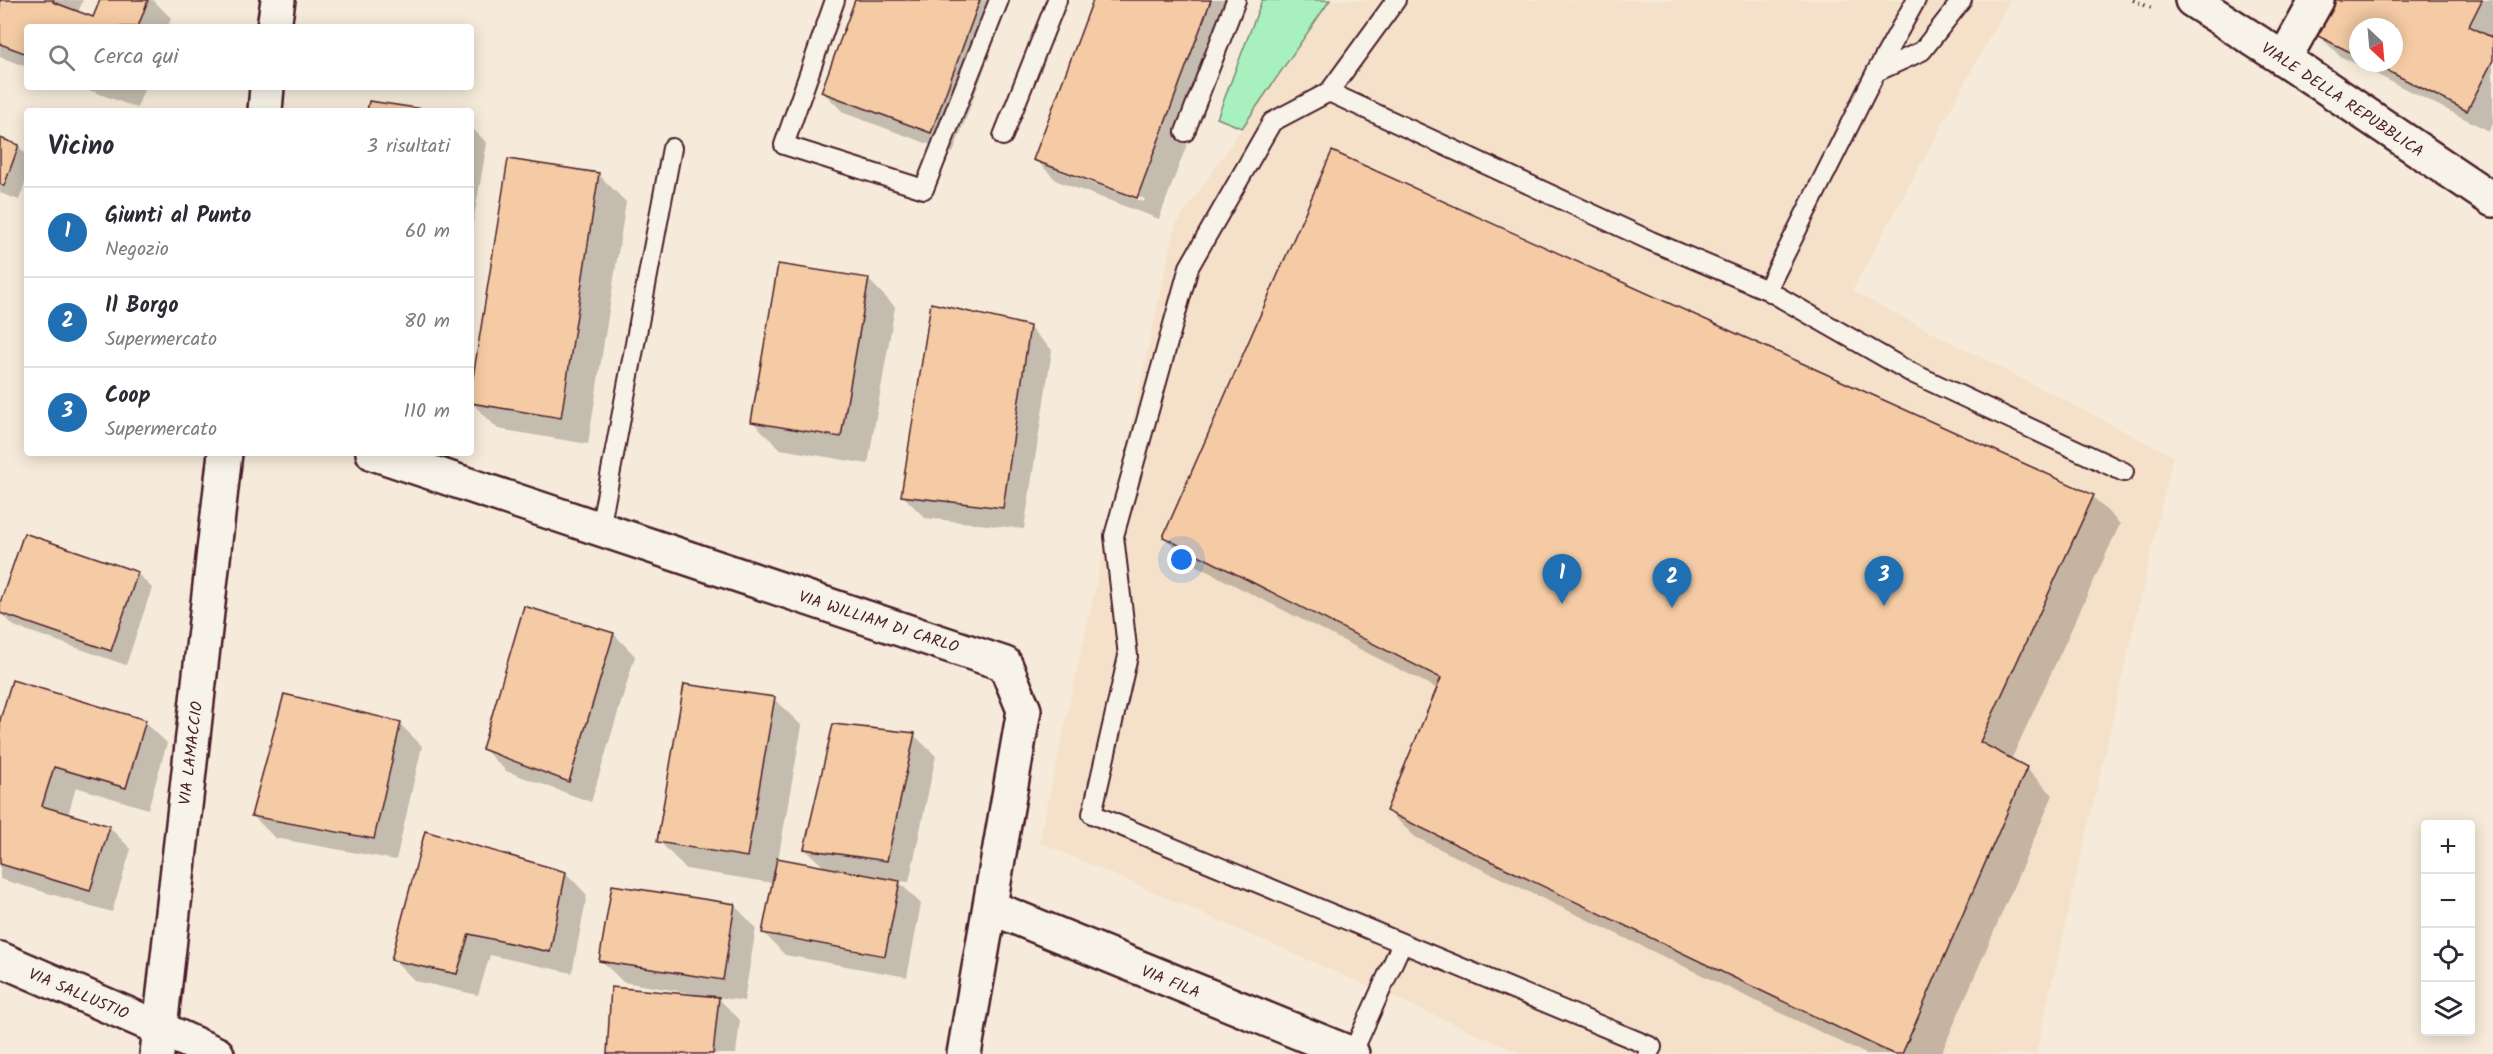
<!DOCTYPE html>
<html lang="it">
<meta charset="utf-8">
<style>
body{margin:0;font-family:Kalam,sans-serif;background:#f2f2f3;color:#2b2b33}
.controls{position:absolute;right:18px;bottom:18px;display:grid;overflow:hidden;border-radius:6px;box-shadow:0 3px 15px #0003}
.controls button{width:54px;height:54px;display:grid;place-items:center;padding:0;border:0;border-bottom:2px solid #e1e1e2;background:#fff;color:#2b2b33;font:30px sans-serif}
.compass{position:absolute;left:2349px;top:18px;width:54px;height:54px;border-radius:50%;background:#fff;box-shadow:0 3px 15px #0003;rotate:154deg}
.you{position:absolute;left:1182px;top:560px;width:21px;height:21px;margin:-15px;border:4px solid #fff;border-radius:50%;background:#1a73e8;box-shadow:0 0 0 9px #1a73e833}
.badge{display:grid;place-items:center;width:39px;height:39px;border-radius:50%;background:#1f6fb2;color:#fff;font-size:20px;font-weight:700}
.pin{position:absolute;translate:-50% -50px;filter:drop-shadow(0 2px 3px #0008)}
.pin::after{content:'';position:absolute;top:32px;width:21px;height:18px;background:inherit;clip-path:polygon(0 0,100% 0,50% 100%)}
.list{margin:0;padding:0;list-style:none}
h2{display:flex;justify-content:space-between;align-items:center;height:78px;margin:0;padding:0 24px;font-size:26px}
h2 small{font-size:20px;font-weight:400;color:#7c7c81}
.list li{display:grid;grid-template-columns:39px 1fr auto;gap:18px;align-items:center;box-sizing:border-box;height:90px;padding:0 24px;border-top:2px solid #e1e1e2}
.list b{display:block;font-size:22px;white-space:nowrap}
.list p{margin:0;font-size:20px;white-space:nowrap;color:#7c7c81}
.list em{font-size:20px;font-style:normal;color:#7c7c81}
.icon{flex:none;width:33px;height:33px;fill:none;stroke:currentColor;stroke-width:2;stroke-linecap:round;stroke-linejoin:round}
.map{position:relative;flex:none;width:2493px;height:1054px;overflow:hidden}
.search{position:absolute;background:#fff;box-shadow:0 3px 15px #0003;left:24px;top:24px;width:450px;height:66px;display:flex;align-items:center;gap:15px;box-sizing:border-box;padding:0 21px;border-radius:6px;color:#7c7c81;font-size:22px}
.panel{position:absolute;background:#fff;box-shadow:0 3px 15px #0003;left:24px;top:108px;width:450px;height:348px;border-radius:6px}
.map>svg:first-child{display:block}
.built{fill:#f5e1ca}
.green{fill:#a8f0be;stroke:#798874;stroke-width:1.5}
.shadow{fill:#0003;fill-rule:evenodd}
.building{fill:#f4cba4;stroke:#4a1f2b;stroke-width:1.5}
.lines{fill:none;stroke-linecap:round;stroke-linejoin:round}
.service-casing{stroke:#4a1f2b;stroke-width:22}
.minor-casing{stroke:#4a1f2b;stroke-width:38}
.tertiary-casing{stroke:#4a1f2b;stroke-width:38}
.path{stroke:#4a1f2b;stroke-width:4;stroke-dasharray:1.5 4.5;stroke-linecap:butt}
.service{stroke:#f7f3e8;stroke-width:18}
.minor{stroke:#f7f3e8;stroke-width:33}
.tertiary{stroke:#f7f3e8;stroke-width:33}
.labels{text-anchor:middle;stroke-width:5;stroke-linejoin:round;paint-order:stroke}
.street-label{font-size:16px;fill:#4a1f2b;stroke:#f7f3e8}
</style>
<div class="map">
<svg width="2493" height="1054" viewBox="0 0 2493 1054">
<rect width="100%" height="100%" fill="#f6ebda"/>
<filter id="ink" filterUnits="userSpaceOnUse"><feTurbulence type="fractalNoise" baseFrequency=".0167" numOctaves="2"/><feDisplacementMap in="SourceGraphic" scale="12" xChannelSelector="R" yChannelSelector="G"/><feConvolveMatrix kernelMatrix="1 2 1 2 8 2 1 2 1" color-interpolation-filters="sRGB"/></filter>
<g filter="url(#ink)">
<!-- built -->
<path class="built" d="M1330,0H2010L1852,291L2173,456L2036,1054H1522L1039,842L1175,226Z"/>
<!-- green -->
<path class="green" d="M1262,0H1330L1242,128L1217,118Z"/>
<!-- shadow -->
<path class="shadow" d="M0,0H83L78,13L94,19L102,0H153L171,18L168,27H27V67L0,57Z
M856,0H1010L953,153L844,113L823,92Z
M1094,0H1241L1159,219L1057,181L1035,159ZM1059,168L1145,199L1144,202L1059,171Z
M2335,0H2493V124L2489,131L2340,56L2318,35ZM2358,27H2394V63H2358Z
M81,87H145L137,108Z
M471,127L487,143L471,235Z
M0,140L18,146L27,155V178L19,200L0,193Z
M598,174L626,202L588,444L498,429L471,402V399Z
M868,279L895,307L868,464L780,449L753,422Z
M1030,328L1052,350L1024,529L925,518L903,496Z
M2093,497L2120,524L2011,760L2026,768L2053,795L1941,1054H1866L1415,837L1387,810L1438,689L1193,564L1165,537Z
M137,573L152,588L126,665L14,626L0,613V607Z
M525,608L614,634L635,656L591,802L506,771L484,749Z
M774,699L802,726L778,860L825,868L805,849L914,735L936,756L909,882L898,881L921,904L907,977L785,955L764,933L773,883L686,869L659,841Z
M145,722L167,743L148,809L76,787L68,815L109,827L131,849L112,912L0,879V725Z
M400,724L422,746L396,860L275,838L253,816Z
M566,873L587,895L572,973L490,955L478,995L415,981L393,959Z
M735,906L756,928L744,1001L717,997L740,1020L736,1054H608L696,996V994L623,982L601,960Z"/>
<!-- building -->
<path class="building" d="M0,0H54L53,2L93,17L100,0H148L138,27H27V54L0,44Z
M855,0H980L931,133L821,92Z
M1093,0H1211L1137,198L1033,160Z
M2334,0H2482L2469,26L2493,38V60L2467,111L2372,63H2394V27H2358V56L2316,35Z
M369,101L437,111H367Z
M0,138L19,145L4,186L0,184Z
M1332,151L2094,495L1980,742L2027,767L1902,1054H1893L1386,811L1441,678L1163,537Z
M508,159L599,173L561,418L471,403V390Z
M778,264L869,278L841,437L751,422Z
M931,303L1030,326L1003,508L901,496Z
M24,533L138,572L111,651L0,613V603Z
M524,606L614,633L569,782L482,749Z
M12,680L146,720L126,788L54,767L42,806L110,826L90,891L0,864V720Z
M684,684L775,697L747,857L657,842Z
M284,694L401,722L374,839L251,816Z
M833,724L915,733L887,861L804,849Z
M425,831L566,872L550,952L469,934L457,974L391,960Z
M777,858L900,881L885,956L762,933Z
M612,885L735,904L723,980L599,961Z
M611,987L719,997L713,1054H607Z"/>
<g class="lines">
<defs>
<path id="service" d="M835,0L784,145L924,189L999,0
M1396,0L1329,92L1651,241L1767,290L1876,72L1916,0
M1876,72L1922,51L1962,0
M1329,92L1272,122L1189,267L1114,536L1128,656L1092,814L1652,1047L1648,1054
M1185,132L1236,0
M1003,136L1057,0
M1767,290L1910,372L2124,472
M600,529L672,148
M1352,1054L1402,943"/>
<path id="minor" d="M2284,59L2317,0
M373,453L1005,664L1024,710L964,1054
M990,907L1352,1054
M159,1028L217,1054"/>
<path id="tertiary" d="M2192,0L2284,59L2493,200
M274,27L278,0
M265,111L267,87
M0,959L159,1028
M157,1054L225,453"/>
</defs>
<!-- service casing -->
<use href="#service" class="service-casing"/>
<!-- minor casing -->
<use href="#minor" class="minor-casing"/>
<!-- tertiary casing -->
<use href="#tertiary" class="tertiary-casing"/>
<!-- path -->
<path class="path" d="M2133,0L2154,9"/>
<!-- service -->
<use href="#service" class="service"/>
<!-- minor -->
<use href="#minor" class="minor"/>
<!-- tertiary -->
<use href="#tertiary" class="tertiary"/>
</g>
</g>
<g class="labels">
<!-- street labels -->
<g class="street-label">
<text transform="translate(2343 99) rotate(34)" y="6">VIALE DELLA REPUBBLICA</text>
<text transform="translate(879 621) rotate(18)" y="6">VIA WILLIAM DI CARLO</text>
<text transform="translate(190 753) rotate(-83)" y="6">VIA LAMACCIO</text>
<text transform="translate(1171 981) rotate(22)" y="6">VIA FILA</text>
<text transform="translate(79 993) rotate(23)" y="6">VIA SALLUSTIO</text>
</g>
</g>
</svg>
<div class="controls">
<button>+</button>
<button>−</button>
<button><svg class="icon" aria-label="locate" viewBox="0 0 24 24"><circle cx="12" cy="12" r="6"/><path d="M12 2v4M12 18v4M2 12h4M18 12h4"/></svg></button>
<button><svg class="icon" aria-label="layers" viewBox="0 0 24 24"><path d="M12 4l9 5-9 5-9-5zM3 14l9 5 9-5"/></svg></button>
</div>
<svg class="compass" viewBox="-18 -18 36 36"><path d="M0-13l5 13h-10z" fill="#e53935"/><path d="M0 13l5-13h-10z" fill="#7c7c81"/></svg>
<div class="you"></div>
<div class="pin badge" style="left:1562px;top:604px">1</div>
<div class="pin badge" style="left:1672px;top:608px">2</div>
<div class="pin badge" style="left:1884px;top:606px">3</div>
<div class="search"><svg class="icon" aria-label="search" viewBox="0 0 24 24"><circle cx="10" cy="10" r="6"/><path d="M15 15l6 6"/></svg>Cerca qui</div>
<section class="panel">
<h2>Vicino<small>3 risultati</small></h2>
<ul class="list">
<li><span class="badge">1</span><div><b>Giunti al Punto</b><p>Negozio</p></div><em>60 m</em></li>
<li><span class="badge">2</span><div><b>Il Borgo</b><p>Supermercato</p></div><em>80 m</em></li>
<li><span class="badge">3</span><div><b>Coop</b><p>Supermercato</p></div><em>110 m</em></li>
</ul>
</section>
</div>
